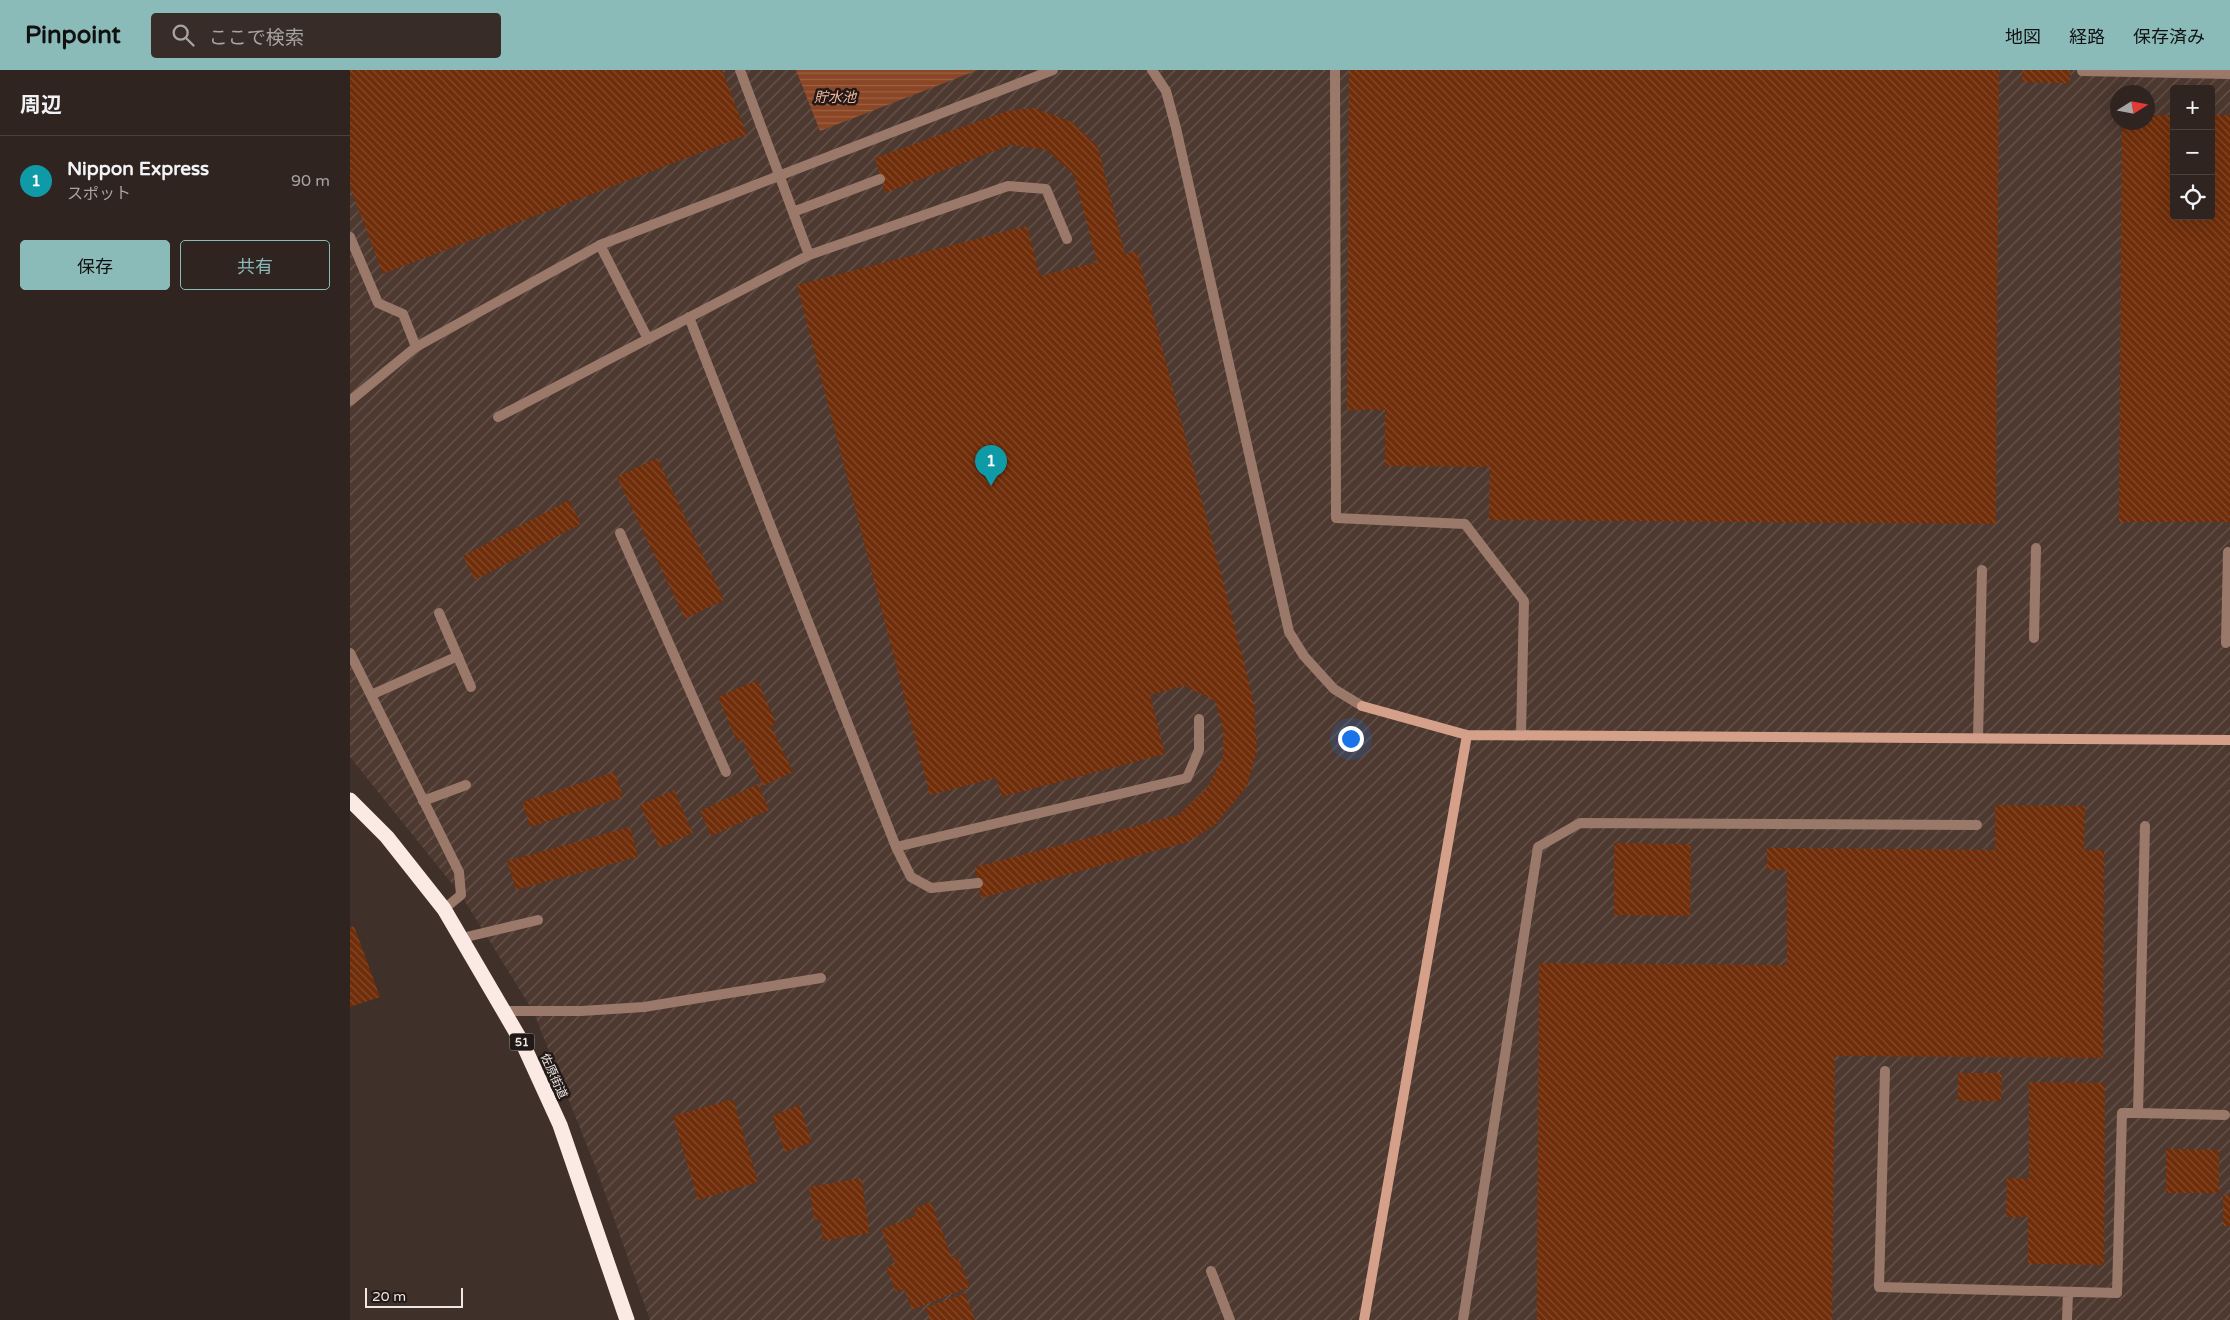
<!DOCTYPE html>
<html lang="ja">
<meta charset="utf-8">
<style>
body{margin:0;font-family:"Varela Round","Noto Sans JP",sans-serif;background:#372c28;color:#f1f3f6}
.controls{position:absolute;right:15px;top:15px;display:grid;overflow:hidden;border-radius:5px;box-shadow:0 5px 20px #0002}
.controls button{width:45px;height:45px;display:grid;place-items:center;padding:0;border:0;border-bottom:1px solid #4a413d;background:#2f241f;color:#f1f3f6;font:25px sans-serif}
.compass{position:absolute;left:1760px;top:15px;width:45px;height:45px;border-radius:50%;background:#2f241f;box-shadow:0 5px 20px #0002;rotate:79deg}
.scale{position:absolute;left:15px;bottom:12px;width:98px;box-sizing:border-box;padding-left:5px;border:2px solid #efe5e1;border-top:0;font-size:14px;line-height:18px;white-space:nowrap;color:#efe5e1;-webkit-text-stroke:4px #201917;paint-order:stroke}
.you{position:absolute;left:1000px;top:668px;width:18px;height:18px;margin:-12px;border:4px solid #fff;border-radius:50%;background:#1a73e8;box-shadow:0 0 0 8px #1a73e833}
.badge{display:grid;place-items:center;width:32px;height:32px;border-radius:50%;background:#8bbbb9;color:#fff;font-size:16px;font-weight:700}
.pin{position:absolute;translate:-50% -41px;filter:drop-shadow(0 1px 2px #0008)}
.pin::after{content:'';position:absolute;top:26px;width:18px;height:15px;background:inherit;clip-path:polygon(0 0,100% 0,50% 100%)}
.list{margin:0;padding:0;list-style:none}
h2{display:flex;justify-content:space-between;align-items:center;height:65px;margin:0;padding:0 20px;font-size:21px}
h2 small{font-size:16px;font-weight:400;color:#a7a4a4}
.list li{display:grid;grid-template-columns:32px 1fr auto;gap:15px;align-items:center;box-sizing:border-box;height:90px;padding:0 20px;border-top:1px solid #4a413d}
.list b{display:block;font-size:19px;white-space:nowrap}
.list p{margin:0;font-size:16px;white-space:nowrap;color:#a7a4a4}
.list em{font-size:16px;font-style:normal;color:#a7a4a4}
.actions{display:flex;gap:10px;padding:15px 20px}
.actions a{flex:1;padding:11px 0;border:1px solid #8bbbb9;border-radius:5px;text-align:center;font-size:18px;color:#8bbbb9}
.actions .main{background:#8bbbb9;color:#111}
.icon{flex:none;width:28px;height:28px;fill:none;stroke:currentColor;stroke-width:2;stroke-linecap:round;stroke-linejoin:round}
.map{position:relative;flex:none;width:1880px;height:1250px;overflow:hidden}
header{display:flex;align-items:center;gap:30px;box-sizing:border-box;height:70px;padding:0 25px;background:#8bbbb9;color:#111}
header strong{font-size:24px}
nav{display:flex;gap:28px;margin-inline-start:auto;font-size:18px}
.search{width:350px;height:45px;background:#372c28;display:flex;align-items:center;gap:12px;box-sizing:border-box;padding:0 18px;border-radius:5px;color:#a7a4a4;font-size:19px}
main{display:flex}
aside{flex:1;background:#2f241f}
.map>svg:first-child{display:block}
.industrial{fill:url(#industrial-furrows);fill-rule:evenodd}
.water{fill:url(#water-rules)}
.building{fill:url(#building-back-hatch)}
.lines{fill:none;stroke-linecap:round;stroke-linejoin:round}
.lane{stroke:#9a796b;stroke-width:10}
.street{stroke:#9a796b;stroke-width:10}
.secondary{stroke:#d5a089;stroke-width:10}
.highway{stroke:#fbeae3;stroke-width:15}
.labels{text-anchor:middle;stroke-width:5;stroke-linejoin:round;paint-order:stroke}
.shield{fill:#201917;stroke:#b1a8a4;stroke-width:1}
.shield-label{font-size:11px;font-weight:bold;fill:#efe5e1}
.street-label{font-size:12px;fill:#efe5e1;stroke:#201917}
.water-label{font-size:14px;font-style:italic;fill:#f3b59b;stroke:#201917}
</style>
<header>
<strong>Pinpoint</strong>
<div class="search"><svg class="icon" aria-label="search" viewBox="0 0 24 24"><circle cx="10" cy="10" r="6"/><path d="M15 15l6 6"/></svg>ここで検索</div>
<nav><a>地図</a><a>経路</a><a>保存済み</a></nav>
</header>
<main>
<aside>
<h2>周辺<small></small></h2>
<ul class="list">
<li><span class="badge" style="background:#0f9aa8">1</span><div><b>Nippon Express</b><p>スポット</p></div><em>90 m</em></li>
</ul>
<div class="actions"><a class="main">保存</a><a>共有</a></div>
</aside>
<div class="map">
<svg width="1880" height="1250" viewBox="0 0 1880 1250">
<defs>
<pattern id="industrial-furrows" width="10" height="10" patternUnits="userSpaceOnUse" patternTransform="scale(1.25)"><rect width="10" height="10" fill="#4d3930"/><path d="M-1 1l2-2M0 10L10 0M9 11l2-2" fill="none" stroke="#67564e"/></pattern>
<pattern id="water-rules" width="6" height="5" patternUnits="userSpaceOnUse" patternTransform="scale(1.25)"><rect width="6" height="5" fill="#8b4626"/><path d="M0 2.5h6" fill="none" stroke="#9c6145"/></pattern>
<pattern id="building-back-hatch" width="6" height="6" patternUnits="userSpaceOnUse" patternTransform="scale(1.25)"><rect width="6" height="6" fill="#6f2d09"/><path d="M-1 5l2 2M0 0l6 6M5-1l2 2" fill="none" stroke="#844b2d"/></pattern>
</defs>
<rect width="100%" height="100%" fill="#3f3029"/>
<!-- industrial -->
<path class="industrial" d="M0,0H1880V1250H300L246,1098L183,941L111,825L0,687ZM1824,19H1861V146H1824ZM1768,22H1798V52H1768Z"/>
<!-- water -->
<path class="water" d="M446,0H628L470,61Z"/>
<!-- building -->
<path class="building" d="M0,0H372L397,65L33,204L0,117Z
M999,0H1649L1646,454L1139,450L1140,397L1035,396V340H997Z
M1672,0H1720V13L1672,12Z
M684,38L722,52L748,77L775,184L787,181L896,600L904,634L907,681L897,716L866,754L838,772L631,828L625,797L828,745L856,719L873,688V659L865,631L835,616L800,625L815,684L652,727L646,708L580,725L447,215L677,156L690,206L747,192L724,105L697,80L660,75L535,123L525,88L657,41Z
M1798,45H1824V146H1861V45H1880V452H1769L1772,52H1798Z
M307,388L374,530L335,549L267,407Z
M219,430L231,454L125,510L113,486Z
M407,610L426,653L421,656L443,702L413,716L392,669L387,671L368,627Z
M265,702L273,727L180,757L172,732Z
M408,714L419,740L361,766L350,741Z
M324,720L343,763L310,778L290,735Z
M1645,735L1735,736L1734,780H1754L1753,988L1485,986L1482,1250H1187L1189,893L1437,895V800H1417V778L1645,780Z
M280,757L288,787L166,820L157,791Z
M1264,773L1341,774L1340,846L1264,845Z
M4,856L30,927L0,937V858Z
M1608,1003H1652L1651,1031H1608Z
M1679,1012L1755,1013L1754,1195L1678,1194V1147H1656L1657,1108L1679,1109Z
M383,1029L408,1112L348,1130L323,1046Z
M449,1035L462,1072L435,1082L422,1046Z
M1816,1079L1869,1080V1123H1816Z
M511,1108L520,1163L473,1171L470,1149L464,1150L459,1117Z
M1873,1124L1880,1125V1156H1873Z
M581,1132L602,1188L607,1186L620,1217L562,1240L554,1219L546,1222L536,1198L545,1194L531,1159L566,1146L564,1139Z
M615,1223L625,1250H580L575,1238Z"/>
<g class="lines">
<!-- lane -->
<path class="lane" d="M390,0L459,185
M985,0L986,448L1115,454L1174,531L1171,665
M1732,1L1880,4
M443,142L530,109
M0,167L28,233L53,244L66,277
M250,175L298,269
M339,247L546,777L837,708L849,680V649
M148,347L459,185L658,116L696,119L717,169
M270,463L376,702
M89,543L121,617
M1684,568L1686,478
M1876,573L1878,482
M0,583L109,802L111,825L94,839
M21,625L108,586
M1628,668L1632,500
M73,731L116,715
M546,777L561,807L581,818L628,813
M112,868L188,850
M154,941H231L294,937L471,908
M1535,1001L1529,1217L1767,1223L1772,1043H1788L1795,756
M1788,1043L1875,1045
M861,1201L880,1250
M1113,1250L1188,777L1230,753L1627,755
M1717,1250L1718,1222"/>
<!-- street -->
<path class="street" d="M802,0L816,21L826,58L939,562L954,586L984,619L1012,636
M0,331L66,277L250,175L703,0"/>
<!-- secondary -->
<path class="secondary" d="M1012,636L1117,665L1880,670
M1014,1250L1117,665"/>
<!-- highway -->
<path class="highway" d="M0,730L37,767L94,839L173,974L210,1055L277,1250"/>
</g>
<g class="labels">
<!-- shield labels -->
<rect class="shield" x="159.5" y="963.5" width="25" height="17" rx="4"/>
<g class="shield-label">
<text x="172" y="976">51</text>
</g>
<!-- street labels -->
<g class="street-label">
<text transform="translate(204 1006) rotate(66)" y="4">佐原街道</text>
</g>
<!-- water labels -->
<g class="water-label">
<text x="485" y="32">貯水池</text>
</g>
</g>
</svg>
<div class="controls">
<button>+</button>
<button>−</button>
<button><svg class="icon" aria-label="locate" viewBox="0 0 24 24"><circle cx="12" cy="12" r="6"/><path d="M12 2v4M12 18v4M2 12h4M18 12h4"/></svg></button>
</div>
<svg class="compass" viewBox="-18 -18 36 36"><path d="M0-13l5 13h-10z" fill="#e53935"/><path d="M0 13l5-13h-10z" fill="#a7a4a4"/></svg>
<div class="scale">20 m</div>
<div class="you"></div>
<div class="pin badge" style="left:641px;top:416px;background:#0f9aa8">1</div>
</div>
</main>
